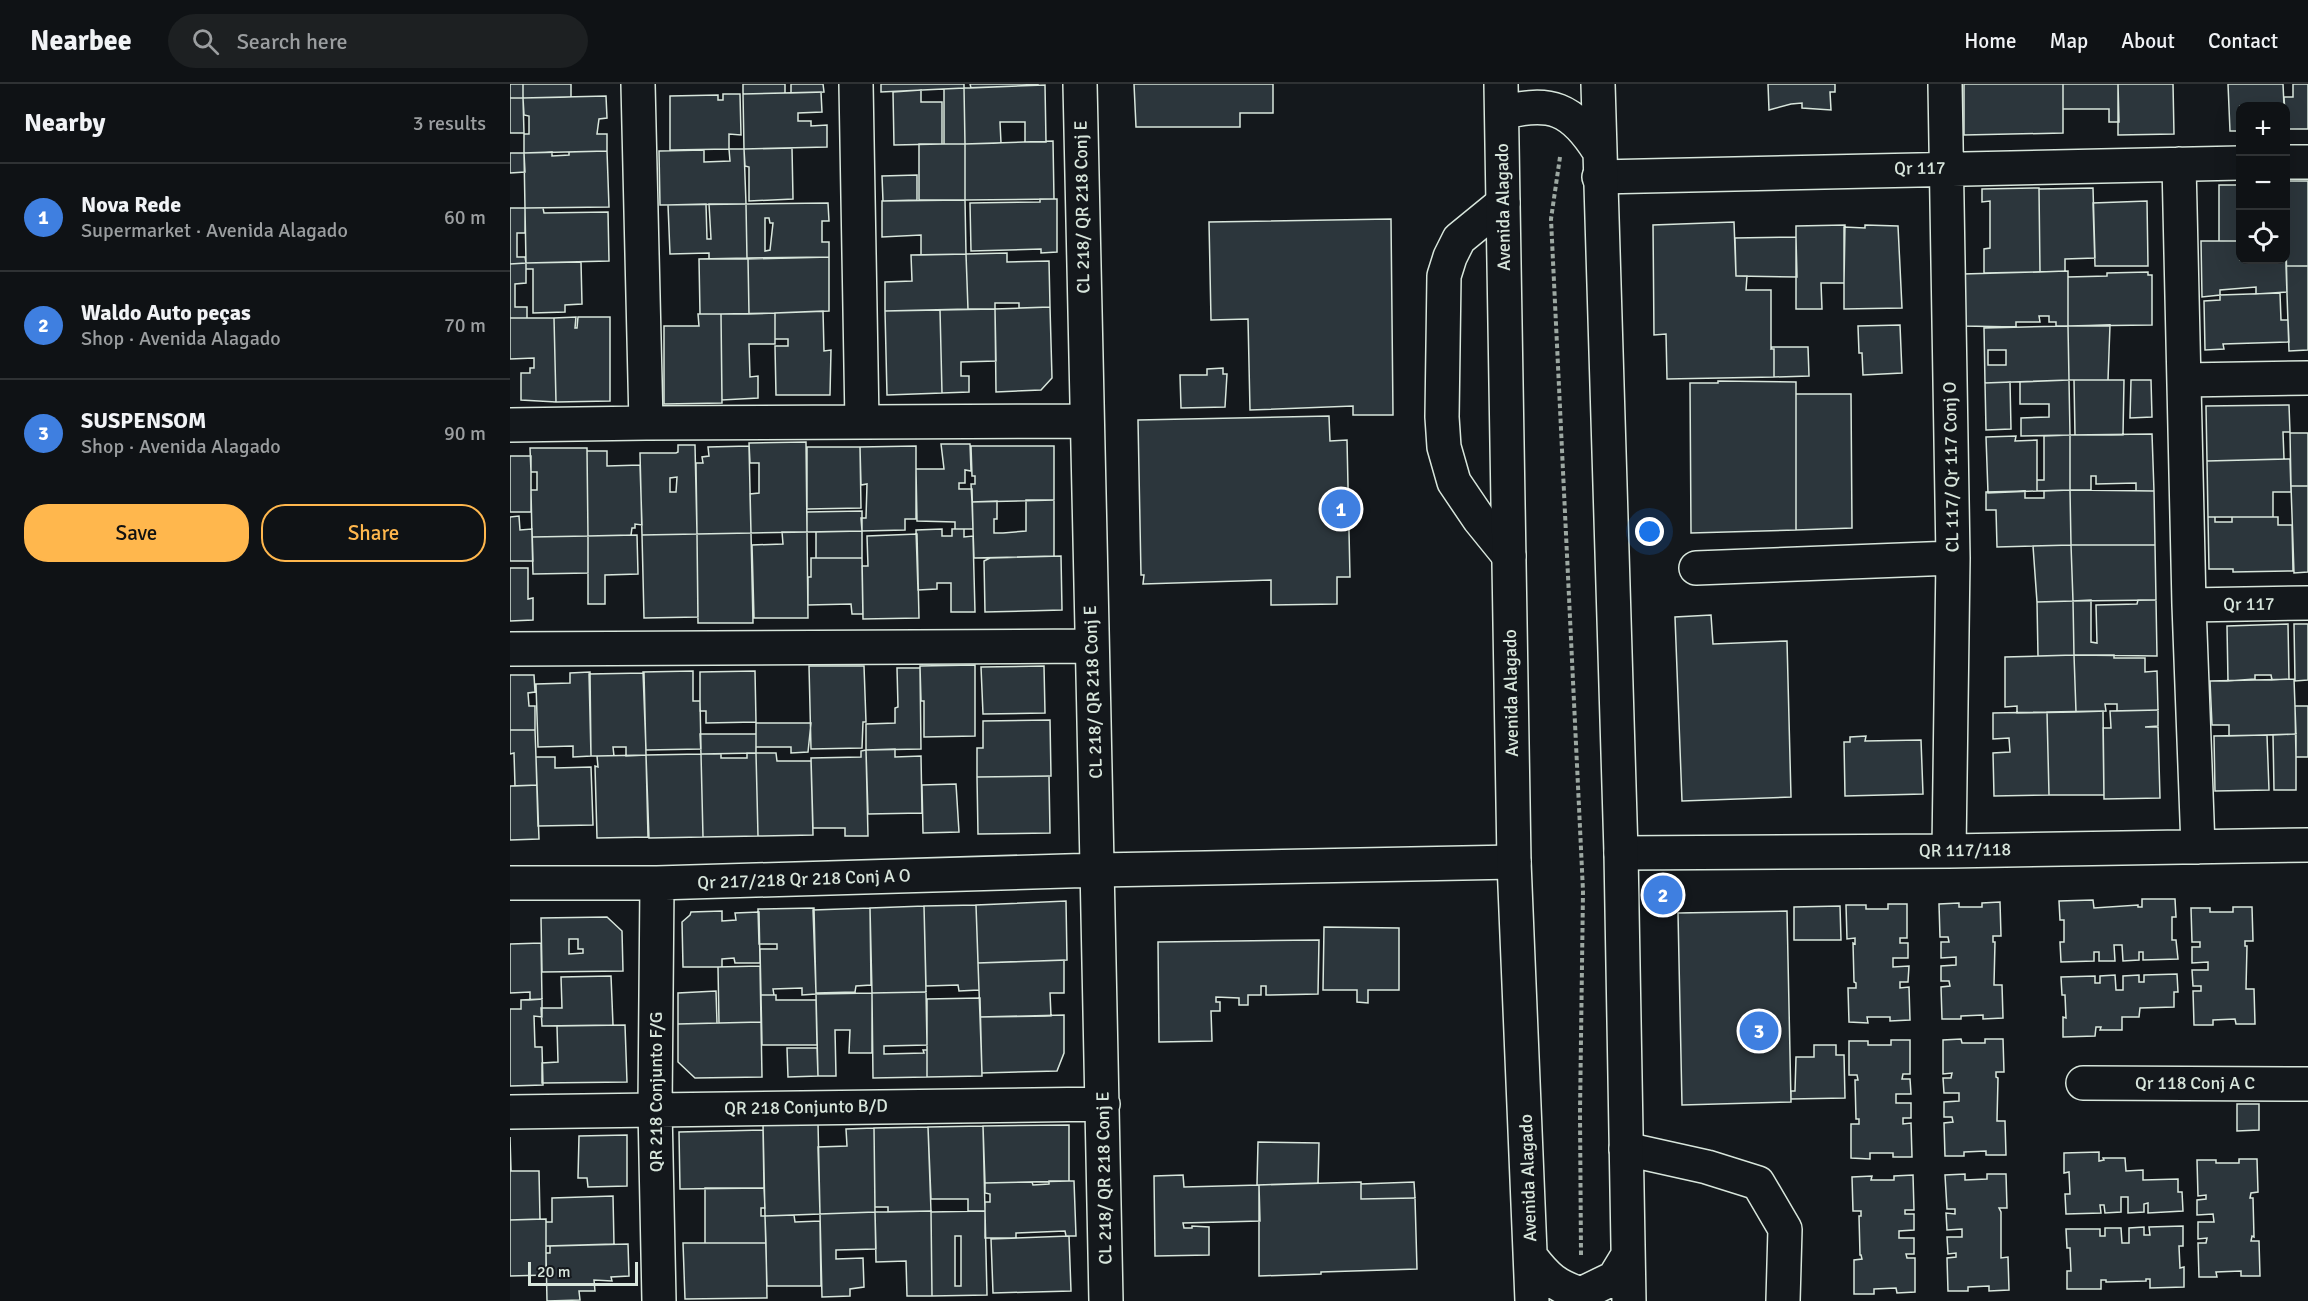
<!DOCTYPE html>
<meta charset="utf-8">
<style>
body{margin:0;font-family:Signika,sans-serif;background:#1d2022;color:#f1f3f6}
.controls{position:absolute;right:18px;top:18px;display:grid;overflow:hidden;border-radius:12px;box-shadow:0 6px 24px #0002}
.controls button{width:54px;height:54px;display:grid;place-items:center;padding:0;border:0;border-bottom:2px solid #2f3234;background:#0f1215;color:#f1f3f6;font:30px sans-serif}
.scale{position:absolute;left:18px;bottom:15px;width:110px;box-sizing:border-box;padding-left:6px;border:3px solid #d8e6dc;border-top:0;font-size:16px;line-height:21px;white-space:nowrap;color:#d8e6dc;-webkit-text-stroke:4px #14181c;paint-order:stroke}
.you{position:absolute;left:1140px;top:448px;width:21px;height:21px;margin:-15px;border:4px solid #fff;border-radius:50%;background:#1a73e8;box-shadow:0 0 0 9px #1a73e833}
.badge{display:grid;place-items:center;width:39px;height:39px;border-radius:50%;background:#ffb74d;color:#fff;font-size:20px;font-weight:700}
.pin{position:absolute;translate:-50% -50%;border:3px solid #fff;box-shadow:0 2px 6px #0006}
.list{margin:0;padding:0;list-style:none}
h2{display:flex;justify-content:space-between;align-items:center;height:78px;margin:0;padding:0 24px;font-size:26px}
h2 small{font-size:20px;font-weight:400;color:#9b9ea0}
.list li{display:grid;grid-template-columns:39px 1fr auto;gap:18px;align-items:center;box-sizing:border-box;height:108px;padding:0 24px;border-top:2px solid #2f3234}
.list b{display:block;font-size:22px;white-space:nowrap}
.list p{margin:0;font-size:20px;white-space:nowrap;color:#9b9ea0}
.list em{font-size:20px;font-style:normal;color:#9b9ea0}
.actions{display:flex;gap:12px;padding:18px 24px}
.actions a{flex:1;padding:14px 0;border:2px solid #ffb74d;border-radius:24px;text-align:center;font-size:21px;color:#ffb74d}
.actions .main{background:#ffb74d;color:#111}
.icon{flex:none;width:33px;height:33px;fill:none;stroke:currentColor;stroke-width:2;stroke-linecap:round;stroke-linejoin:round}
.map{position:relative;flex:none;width:1798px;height:1217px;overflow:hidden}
header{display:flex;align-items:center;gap:36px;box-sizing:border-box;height:84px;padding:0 30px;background:#0f1215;border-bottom:2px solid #2f3234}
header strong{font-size:28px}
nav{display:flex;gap:33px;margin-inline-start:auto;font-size:21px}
.search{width:420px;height:54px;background:#1d2022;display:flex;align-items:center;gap:15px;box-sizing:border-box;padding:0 21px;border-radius:33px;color:#9b9ea0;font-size:22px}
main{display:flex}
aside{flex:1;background:#0f1215}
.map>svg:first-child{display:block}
.building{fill:#2c363c;stroke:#d8e6dc;stroke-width:1.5;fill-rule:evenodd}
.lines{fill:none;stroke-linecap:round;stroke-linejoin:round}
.minor-casing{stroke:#d8e6dc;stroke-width:36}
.major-casing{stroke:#d8e6dc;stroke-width:36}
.path{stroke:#9da8a2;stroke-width:4;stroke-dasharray:4.5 3;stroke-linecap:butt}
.minor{stroke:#14181c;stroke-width:33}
.major{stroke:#14181c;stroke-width:33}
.labels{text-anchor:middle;stroke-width:4.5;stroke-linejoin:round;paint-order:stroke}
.street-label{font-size:18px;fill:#d8e6dc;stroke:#14181c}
</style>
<header>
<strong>Nearbee</strong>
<div class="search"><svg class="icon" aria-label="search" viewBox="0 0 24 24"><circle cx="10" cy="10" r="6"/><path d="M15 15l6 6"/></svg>Search here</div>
<nav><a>Home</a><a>Map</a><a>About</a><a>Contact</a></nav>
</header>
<main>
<aside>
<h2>Nearby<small>3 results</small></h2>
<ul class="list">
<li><span class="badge" style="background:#3f7fe0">1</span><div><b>Nova Rede</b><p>Supermarket · Avenida Alagado</p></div><em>60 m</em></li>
<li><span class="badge" style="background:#3f7fe0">2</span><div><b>Waldo Auto peças</b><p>Shop · Avenida Alagado</p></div><em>70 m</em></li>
<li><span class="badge" style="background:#3f7fe0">3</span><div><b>SUSPENSOM</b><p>Shop · Avenida Alagado</p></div><em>90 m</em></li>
</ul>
<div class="actions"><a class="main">Save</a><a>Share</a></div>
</aside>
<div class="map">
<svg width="1798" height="1217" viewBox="0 0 1798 1217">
<rect width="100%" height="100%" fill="#14181c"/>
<!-- building -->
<path class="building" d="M0,0H13V14H0Z
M13,0H61V13L13,14Z
M233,0H275V9L233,10Z
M281,0H313L314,8L281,9Z
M371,0H454V4L371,8Z
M460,0H528V1L461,4Z
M624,0H763V29H730V43H626Z
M1258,0H1325V8H1320L1321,26L1292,24V19L1281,20L1259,26Z
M1454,0H1553V49L1454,51Z
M1553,0H1608L1609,38H1599V25H1553Z
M1608,0H1663L1664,50L1608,51Z
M1718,0H1773L1774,22H1730V47H1720Z
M1783,0H1798V45H1776L1774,13H1783Z
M535,1L536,58H515V38H490L491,59L455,60L454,4Z
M454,4L455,60H434V5Z
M411,6V18H432V60L384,61L383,8Z
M311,8L312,28L288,29V37H301V42L317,41V63L234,65L233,10Z
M213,10H230L231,51L219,50V65L160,66V12L208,11V16H213Z
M96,12L97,34L89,35L87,50H97V67L14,69V50H19V32L14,31L13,14Z
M0,14H13L14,49H0Z
M543,57L544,115L455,116V60Z
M409,60H455V116H409Z
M282,64L283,115L239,117V83L235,82L234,65Z
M219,65H234L236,120L150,121L149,67L194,66V78L220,77Z
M97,67L99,123L15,124L14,69L42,68V72L59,71V68Z
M0,69H14L15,88L0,89Z
M407,91V116L373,117L372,92Z
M1776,97H1798V182H1776Z
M1709,101H1730V157H1709Z
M1529,104L1530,188L1474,189V165L1480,164V117L1472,118V105Z
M1583,104L1585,174L1555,175V187L1530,188L1529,105Z
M530,115H547V168L531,169V165L461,167L460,119L530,118Z
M455,116L456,170L411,171V151L372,153V117Z
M1637,117L1638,182H1585L1583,119Z
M318,119L319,137H312V158H319V173L237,175L236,120ZM255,134H259L260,139H263L260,166L255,167Z
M196,120L197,155H201L199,120H236L237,175H199V169L160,170L158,121Z
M0,124H15V149H7V173H15L16,179L0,180Z
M15,124H33L34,129L98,128L99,177L16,179Z
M881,135L883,331H843V322L740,326L738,235L701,236L699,138Z
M1224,138L1226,192H1237L1236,206H1261V265H1264V293L1157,295L1156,250L1144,251L1143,141Z
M1335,141L1334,199H1311L1312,225H1286V142Z
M1355,141L1388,142L1392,224L1334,225V143L1355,144Z
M1286,153L1287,193L1226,192L1225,154Z
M1691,157H1730V176H1776V157L1777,208L1746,210V203L1710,206V211L1692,213Z
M497,169V178L539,177L540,223L509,224V219H485V225H458L456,170Z
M456,170L458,225L375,227V198L402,197L401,171Z
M319,173V227L239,230L238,174Z
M238,174L239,230H190L189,175Z
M71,178L72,220L55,221V228L23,229V185H16V179Z
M16,179V199L5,200V223H17V234H0V180Z
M1776,182H1798V266L1779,267Z
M1558,187V242H1546V238H1539V232H1529L1530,238H1506V243L1453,242V190Z
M1638,188V191H1642V241L1558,242V193L1597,192V189Z
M1770,209L1771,236H1778L1779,258L1713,260L1714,265L1695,266L1694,217L1710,216V211Z
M540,223L542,294L531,306L486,308L485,225Z
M485,225L486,277L451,278V292H459V308L432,309L430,226Z
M430,226L432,309L377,311L375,227Z
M313,227L314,267L321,266L320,311H266L265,262H278V255H265V229Z
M265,229V260H239L240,293L248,292V314L212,316L211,230Z
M188,230H211L212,319L154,320V242H189Z
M66,233L65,244H67L68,233H100V317L46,318L44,234Z
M0,234H44L46,318L11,316V289H20V284H24V274L0,275Z
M1390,241L1392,289L1353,291L1352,269H1349L1348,242Z
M1600,241L1598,296H1559L1558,242Z
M1558,242L1559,296L1475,299L1474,244ZM1478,266H1496V281H1478Z
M1262,263H1298L1299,292L1264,293V265H1261Z
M713,284V290H717L715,323L671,324L670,291H697V285Z
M1559,296L1560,351L1511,352V334L1539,333V320H1510V298Z
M1564,296H1614L1613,351H1565Z
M1621,296H1641L1642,333L1620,334Z
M1208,297L1286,298V446L1181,449L1180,299H1208Z
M1500,298L1501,345L1476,346L1475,299Z
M1286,310H1341L1342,444L1286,446Z
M1779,321L1780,348H1773L1774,375L1697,377L1696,322Z
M819,332L820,357L837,356L840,493H827V520L761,521V496L633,500L634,491H631L628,336Z
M1780,349H1798V402H1781Z
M1642,350L1644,407H1626V399L1586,400V392H1581V406H1560V351Z
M1560,351V406L1527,407V396H1534V352Z
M1506,352L1505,357L1527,356V407L1478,409L1476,353Z
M296,358L297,448L241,449L240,410L249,409V379H240L239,359Z
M431,360H460L461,387L455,386V399H449V405H462L463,445H445V438L407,437L406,385H434Z
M168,361H185L187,450L132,451L130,369H166L168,368ZM167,393L166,408H160V394Z
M239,362L241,449L187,450L186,379H193L192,373L199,372L198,363Z
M406,362V435H395V446L352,447L351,434H356L357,400L351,401L350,363Z
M461,362H544V416L462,418L461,400H465V392H462Z
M297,363H350L351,424L297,425Z
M20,364H77L78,452L22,453L21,406H27V388H21Z
M77,367H97V382L130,381L132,441L125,440V444H122L121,451L78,452Z
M0,372H21V428H0Z
M1780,375L1781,408H1763V433H1698L1697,377Z
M1781,402H1798V488L1784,489Z
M1560,406L1561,461L1487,463L1486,426H1476V408L1515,407V414H1534V407Z
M1560,406L1644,407L1645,461H1561Z
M516,416H544V472L464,474L462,418L487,417V435H484V449H493L516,447Z
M352,427V447L297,448V428Z
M9,432L10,446L22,445L23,477H0V433Z
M1698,433H1705V438H1722V433H1768V441H1782L1783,487L1723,488V485H1699Z
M432,445V452H442V445H454V453L463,452L465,528H441V499H427V505L408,506L406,446Z
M352,447V474H306V448Z
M272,448H297L298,534H244L242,461L273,460Z
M241,449L243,539H188L187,450Z
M187,450L188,533L134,534L132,451Z
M407,450L409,534L353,535L352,482H358L357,452Z
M127,451L128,490L95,491V520H78V452Z
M78,452V489L23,490L22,453Z
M1561,461H1645L1646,516L1563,517Z
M1561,461L1563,517L1527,518L1523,462Z
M551,472L552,526L475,528L474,477L480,474Z
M301,474H352L353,530H342L341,520L298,521V493H301Z
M0,484H18V515L23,514V536L0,537Z
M1581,516V558L1587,559L1586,521L1627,520L1628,516H1646L1647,572L1564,571L1563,517Z
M1563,517L1564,571L1528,572L1527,518Z
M1201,531L1203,560L1277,557L1281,713L1172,717L1165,533Z
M1778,540L1779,595L1762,596L1761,591H1745V595L1718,597L1717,542Z
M1784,540H1798V596L1785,597Z
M1564,571L1566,628L1507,629V622L1495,623V573Z
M1564,571H1604V574H1635V588L1647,587L1648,626L1607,627V620H1595L1596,627L1566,628Z
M465,581V652L414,653V617H411L410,582Z
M299,582H354L356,638H353L352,664L301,665Z
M534,582L535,629L473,630L471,583Z
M387,584H410L411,665L356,666V640L385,639V624L388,623Z
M183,587V617H190L191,665L136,666L133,588Z
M245,587L246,638L196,639V627H190V588Z
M80,588L81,672L63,673V662L28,663L26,600L60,599V589Z
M134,589L136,671L116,672V663H103L104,672H81L79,590Z
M0,591H24L25,608L18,609L19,622H25V646H0Z
M1784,595L1786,650L1719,652V641H1702L1700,597Z
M1785,622H1798V673H1786Z
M1648,626V642L1635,643H1648L1650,714L1594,715L1593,644H1601L1600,627Z
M1593,627L1594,711H1539L1537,628Z
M1537,628L1539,711L1484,712L1483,669L1500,668L1499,654L1483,655V629Z
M540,636L541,692L467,693V664H473V637Z
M246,639H301L298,668L281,669V663H246Z
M0,646H25L27,701L5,702L4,669L0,670Z
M190,650H246V669L191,670Z
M1786,650V706H1764L1763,651Z
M1757,651L1759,706L1705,707L1704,652Z
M1356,652L1355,657L1411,656L1413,710L1335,712L1334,658H1340V653Z
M385,665V673L411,672L412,729L358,730L356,666Z
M356,666L358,752H335V744H303L301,674L351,673V667Z
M237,669H246L248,752L193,753L191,670H211V674H237Z
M246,669H266L267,677H301L303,751L248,752Z
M191,670L193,753L139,754L136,671Z
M136,671L138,753L87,754L85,682L88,683L87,672Z
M26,673H45V684L81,683L83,741L28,742Z
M539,692L540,749L468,750L467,693Z
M446,700L449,748L413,749L412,701Z
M27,701L29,755L0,756V702Z
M1632,815H1665L1666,833H1662V856H1666L1668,875L1633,876V868H1629V876L1613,877L1612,861H1604L1605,877H1589V868H1584V877L1551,878L1550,858H1554V836H1550L1549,817L1583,816L1584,824L1628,821V823H1632Z
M556,817L557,876L468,879L466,821Z
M1490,818L1491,852H1483V858H1485L1484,901H1492L1493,934L1473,935V931L1451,932V935H1432L1431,903L1440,902L1439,897H1431V882L1446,881V873L1431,874V858H1439L1438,853H1430L1429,820L1449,819V823H1472V819Z
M1378,820H1397V854H1390V859H1398V874H1383V883L1399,882L1398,898H1390V904L1399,903L1400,936L1380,937V933H1357L1358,939L1339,938L1338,904H1346V899L1344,898L1343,859L1345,860V854L1337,855L1336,821H1356V825H1378Z
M466,821L469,906L449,907L448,901L416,902L414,822Z
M414,822L416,908L362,909L360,824Z
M1330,822L1331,856H1284V823Z
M1723,823H1742L1743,857H1735V862H1737L1736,905H1744L1745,940H1726L1725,935L1703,936V941H1684L1683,907H1691V902H1683L1682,886H1698V878L1682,879V863H1690V858H1682L1681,824H1700V828H1723Z
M304,824L306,910L292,911V904L263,905L264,911H251L250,865H267V860H249L248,825Z
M360,824L361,901L346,902L345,908L306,909L303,826Z
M212,827V837L226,836L225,829L249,828L250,879H225L224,874L212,875V883H173L172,838L180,831L181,828Z
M1277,827L1281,1018L1172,1021L1168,829Z
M97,833L112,847L113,887L32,888L31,834ZM59,855H68V865H73V869L59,870Z
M814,843L889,844V906H858V919L847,918V906H813Z
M809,856L808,910L756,911V902H751V911H738V921H729V914L706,913V918H710V927H701L702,957L649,958L648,858Z
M31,859L32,915L20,916V908L0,909V860Z
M554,876V909H540L541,932L470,933L468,879Z
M250,882L251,938L209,939L208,883Z
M1667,890L1668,908H1664V923L1630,924L1629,933H1612V946H1590L1591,943H1586L1585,952L1553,953V933L1556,934L1555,911H1552L1551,893L1585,892V899H1590V892L1605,891L1606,906H1613V892L1629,891V898H1634V891Z
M101,892L103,941L32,942L31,924H52L51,893Z
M206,907L207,939L168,940V909Z
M416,908L417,961L374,962V970L414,969L413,966H417V993L363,994L362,909Z
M362,909V969H339L340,946H325L326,992H308L306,910Z
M251,911H266V916H306L307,961H252Z
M470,914L472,992L417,993V915Z
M32,915V933L24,932L25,963H32L33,1001L0,1002V925H11V916Z
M554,931V969L547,987L472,989L470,933Z
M251,938L252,993L185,994L168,978V940Z
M115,941L117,998L32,999V979L48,978L47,942Z
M1451,955L1452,959H1475V955H1493L1494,988H1486V993L1488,994L1487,1037H1495L1496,1071H1476V1067L1454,1068V1072H1435L1434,1039L1443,1038L1442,1033H1434V1018L1449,1017V1009H1434L1433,994H1441L1442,989L1433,990V956Z
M1381,956H1400V990H1393L1392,995H1400L1401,1010H1386V1019H1401V1034H1393V1040L1401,1039L1402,1073H1383V1069H1360V1075L1341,1074V1040H1349V1035H1346L1345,996H1348L1347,991H1339V957H1358V961H1381Z
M1304,961H1326V971H1334L1335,1014L1281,1015V1007H1285L1286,973H1304Z
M277,964H307L308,992L278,993Z
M1727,1020H1749V1046L1727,1047Z
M308,1039L310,1130L255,1132L253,1040Z
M559,1041V1097L475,1099L473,1042Z
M473,1042L475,1127H458V1115H421L418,1043Z
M418,1043L421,1127L378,1128V1123H365L364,1044Z
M364,1044L365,1128L310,1130L308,1063L337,1062L336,1045Z
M253,1046L254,1104L170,1105L169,1048Z
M117,1051V1102L78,1103L77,1094H68L69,1052Z
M0,1053L1,1087H29L30,1135L0,1136Z
M748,1058L809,1059L808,1099L747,1101Z
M1589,1068V1077L1594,1076L1593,1074H1615L1616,1087L1633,1086V1096L1668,1095V1108H1672L1673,1127L1638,1129V1119L1634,1120V1128L1618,1129V1113H1611V1128L1595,1129L1594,1121H1590L1591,1129L1556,1130L1555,1110H1560L1559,1088L1554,1089V1069Z
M1729,1075H1747L1748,1108L1741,1109L1740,1114H1743L1744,1153L1742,1152L1741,1157H1749L1750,1192H1731V1187L1706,1188L1707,1193H1689L1688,1159H1696L1697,1154L1688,1155V1138H1704L1703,1130L1687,1131V1116L1696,1115V1111L1688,1112L1687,1076H1706V1079H1729Z
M1455,1090V1096L1477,1095V1090H1496L1497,1124H1489L1491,1128V1174L1498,1173L1499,1206L1479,1207V1202L1458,1203V1207H1438L1437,1174L1446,1173V1169L1438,1170L1437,1153H1452V1145L1437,1146L1436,1129L1445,1130V1125H1437L1435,1091Z
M673,1091L674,1103L749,1101L750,1137L673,1139L674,1144H682V1142L699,1143V1171L645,1172L644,1092Z
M1403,1091L1404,1126H1395V1130H1404V1146L1389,1147V1154H1404V1170H1396L1397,1174H1405V1208L1387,1209L1386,1204L1364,1205V1210H1344V1176L1352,1175L1351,1171H1350L1349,1132H1351V1127H1343L1342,1093L1362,1092L1361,1096H1384V1092Z
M539,1097H564L566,1152H556L555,1147L506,1149V1154H475V1118H480V1110L475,1109V1099L522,1098L523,1101L539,1100Z
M851,1098V1115L905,1114L907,1185L811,1188V1190L749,1192V1101Z
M904,1098L905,1114L851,1115V1100Z
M195,1104H254L255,1124H251V1132H255L256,1159H195Z
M103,1112L104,1160L36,1162V1138H42V1114Z
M421,1127L422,1212H397L396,1177L366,1178L365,1128Z
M475,1127L477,1211L422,1212L421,1128ZM445,1152H451V1202H445Z
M365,1128L366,1165L326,1166V1175L353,1174L354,1203L340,1205V1212L312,1213L310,1130Z
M284,1131L285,1138L310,1137L311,1202H257L255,1132Z
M36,1135V1191L0,1192V1136Z
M1673,1142V1162H1669L1670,1184L1674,1183V1203L1640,1204V1195H1636V1197L1596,1198V1196H1591V1205H1557V1187H1561L1560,1164H1557L1556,1145H1590V1152H1595V1144H1611L1612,1159H1619V1144L1634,1143V1151H1640L1639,1143Z
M559,1152L561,1207L483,1209L481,1155Z
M173,1159H256L257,1214L175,1215Z
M118,1160L119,1192L101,1193L102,1197L84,1196L85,1207H69L70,1216L37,1217L36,1169H40V1162Z"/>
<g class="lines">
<defs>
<path id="minor" d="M128,0L136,339
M346,0L352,338
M570,0C577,406 590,811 596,1217
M1435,0L1443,474L1439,767
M1776,78H1798
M1669,80L1679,521L1688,763
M1089,93L1730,79
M993,119L949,155L940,173L934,192L932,333L934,363L944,398L969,435L999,472
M1674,296L1798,294
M0,341L136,339L576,337
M1186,484L1443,474
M1679,521L1798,519
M0,565L582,562
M1111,769L1439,767L1798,761
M0,799H147L589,786L1004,778
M147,799L145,1025L149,1217
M1573,999L1798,1000
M0,1028L593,1020
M1116,1065L1197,1083L1248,1099L1275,1145L1273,1217"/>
<path id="major" d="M991,0L1004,778L1022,1217
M1088,0L1111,769L1119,1217
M992,29C1040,16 1062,24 1089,67
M1021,1173C1037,1194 1046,1202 1071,1210L1104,1194L1118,1171"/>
</defs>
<!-- minor casing -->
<use href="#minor" class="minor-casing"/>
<!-- major casing -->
<use href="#major" class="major-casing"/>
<!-- path -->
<path class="path" d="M1050,73L1041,135L1073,807L1070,1029L1071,1171"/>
<!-- minor -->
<use href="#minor" class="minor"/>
<!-- major -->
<use href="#major" class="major"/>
</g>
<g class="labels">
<!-- street labels -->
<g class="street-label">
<text transform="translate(1410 84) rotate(-1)" y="6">Qr 117</text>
<text transform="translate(572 123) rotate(-91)" y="6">CL 218/ QR 218 Conj E</text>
<text transform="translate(993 123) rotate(-91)" y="6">Avenida Alagado</text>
<text transform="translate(1441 383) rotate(-91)" y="6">CL 117/ Qr 117 Conj O</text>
<text transform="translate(1739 520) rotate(-1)" y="6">Qr 117</text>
<text transform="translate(583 608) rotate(-92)" y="6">CL 218/ QR 218 Conj E</text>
<text transform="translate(1001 609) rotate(-91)" y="6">Avenida Alagado</text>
<text transform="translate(1455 766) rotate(-1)" y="6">QR 117/118</text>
<text transform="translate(294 795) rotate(-2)" y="6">Qr 217/218 Qr 218 Conj A O</text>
<text x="1685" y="1005">Qr 118 Conj A C</text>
<text transform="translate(146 1008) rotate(-90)" y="6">QR 218 Conjunto F/G</text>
<text transform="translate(296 1023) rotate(-1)" y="6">QR 218 Conjunto B/D</text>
<text transform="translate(594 1094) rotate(-91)" y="6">CL 218/ QR 218 Conj E</text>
<text transform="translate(1018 1094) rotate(-92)" y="6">Avenida Alagado</text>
</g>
</g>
</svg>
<div class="controls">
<button>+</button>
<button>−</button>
<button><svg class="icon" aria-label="locate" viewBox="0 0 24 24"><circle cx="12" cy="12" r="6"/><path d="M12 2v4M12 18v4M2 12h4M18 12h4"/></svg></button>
</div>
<div class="scale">20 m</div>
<div class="you"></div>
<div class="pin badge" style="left:831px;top:425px;background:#3f7fe0">1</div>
<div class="pin badge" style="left:1153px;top:811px;background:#3f7fe0">2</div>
<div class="pin badge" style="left:1249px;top:947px;background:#3f7fe0">3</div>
</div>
</main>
